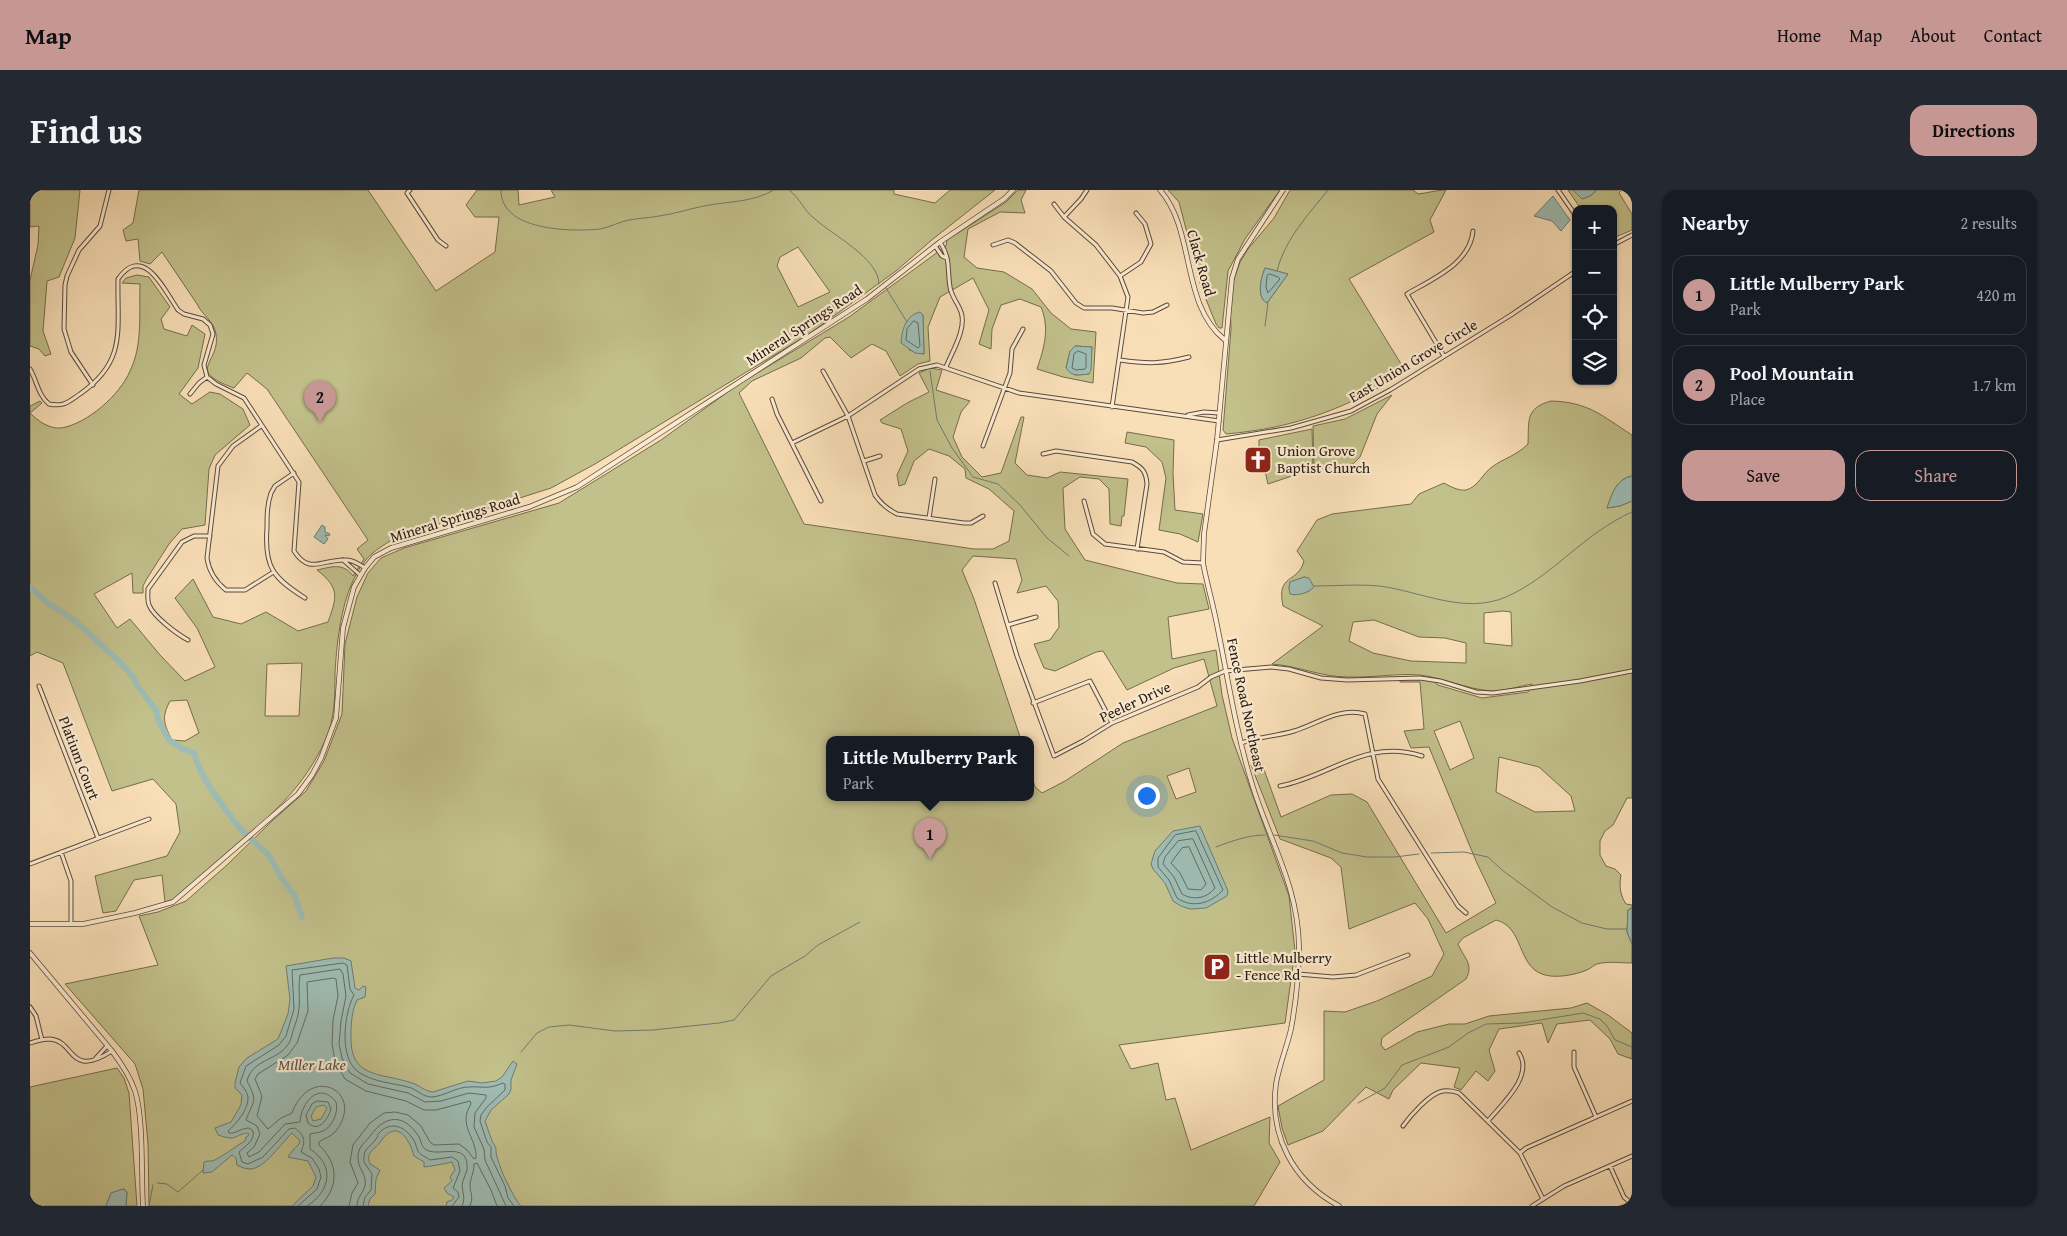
<!DOCTYPE html>
<meta charset="utf-8">
<style>
body{margin:0;font-family:"Gentium Book Plus",serif;background:#242831;color:#f1f3f6}
.controls{position:absolute;right:15px;top:15px;display:grid;overflow:hidden;border-radius:10px;box-shadow:0 1px 4px #0004}
.controls button{width:45px;height:45px;display:grid;place-items:center;padding:0;border:0;border-bottom:1px solid #363941;background:#171b24;color:#f1f3f6;font:25px sans-serif}
.you{position:absolute;left:1116px;top:605px;width:18px;height:18px;margin:-12px;border:4px solid #fff;border-radius:50%;background:#1a73e8;box-shadow:0 0 0 8px #1a73e833}
.badge{display:grid;place-items:center;width:32px;height:32px;border-radius:50%;background:#c59692;color:#111;font-size:16px;font-weight:700}
.pin{position:absolute;translate:-50% -41px;filter:drop-shadow(0 1px 2px #0008)}
.pin::after{content:'';position:absolute;top:26px;width:18px;height:15px;background:inherit;clip-path:polygon(0 0,100% 0,50% 100%)}
.popup{position:absolute;left:796px;top:546px;width:208px;height:65px;box-sizing:border-box;display:grid;place-content:center;border-radius:10px;background:#171b24;filter:drop-shadow(0 1px 4px #0005);font-size:16px;white-space:nowrap;color:#9ea1a6}
.popup b{font-size:19px;color:#f1f3f6}
.popup::after{content:'';position:absolute;left:50%;top:100%;margin-left:-10px;border:10px solid transparent;border-top-color:#171b24}
.list{margin:0;padding:0;list-style:none}
h2{display:flex;justify-content:space-between;align-items:center;height:65px;margin:0;padding:0 20px;font-size:21px}
h2 small{font-size:16px;font-weight:400;color:#9ea1a6}
.list li{display:grid;grid-template-columns:32px 1fr auto;gap:15px;align-items:center;box-sizing:border-box;height:80px;margin:0 10px 10px;padding:0 10px;border:1px solid #363941;border-radius:15px}
.list b{display:block;font-size:19px;white-space:nowrap}
.list p{margin:0;font-size:16px;white-space:nowrap;color:#9ea1a6}
.list em{font-size:16px;font-style:normal;color:#9ea1a6}
.actions{display:flex;gap:10px;padding:15px 20px}
.actions a{flex:1;padding:11px 0;border:1px solid #c59692;border-radius:15px;text-align:center;font-size:18px;color:#c59692}
.actions .main{background:#c59692;color:#111}
.icon{flex:none;width:28px;height:28px;fill:none;stroke:currentColor;stroke-width:2;stroke-linecap:round;stroke-linejoin:round}
.map{position:relative;flex:none;width:1602px;height:1016px;overflow:hidden;border-radius:15px}
header{display:flex;align-items:center;gap:30px;box-sizing:border-box;height:70px;padding:0 25px;background:#c59692;color:#111}
header strong{font-size:24px}
nav{display:flex;gap:28px;margin-inline-start:auto;font-size:18px}
.intro{display:flex;align-items:center;justify-content:space-between;box-sizing:border-box;height:120px;padding:0 30px}
h1{margin:0;font-size:35px}
.button{padding:12px 22px;border-radius:15px;background:#c59692;color:#111;font-size:18px;font-weight:700}
main{display:flex;gap:30px;padding:0 30px}
aside{flex:1;background:#171b24;border-radius:15px;box-shadow:0 1px 4px #0004}
.map>svg:first-child{display:block}
.green{fill:#c2c08b;stroke:#746d4d;fill-rule:evenodd}
.water{fill:#9ebcb3;stroke:#6e7b71;fill-rule:evenodd}
.lines{fill:none;stroke-linecap:round;stroke-linejoin:round}
.shore{stroke:#626b61;stroke-width:1}
.stream{stroke:#6e7b71;stroke-width:1}
.river{stroke:#9ebcb3;stroke-width:6}
.minor-casing{stroke:#5b4b39;stroke-width:5}
.tertiary-casing{stroke:#5b4b39;stroke-width:5.5}
.minor{stroke:#fbead1;stroke-width:3}
.tertiary{stroke:#fbead1;stroke-width:4}
.labels{text-anchor:middle;stroke-width:4.5;stroke-linejoin:round;paint-order:stroke}
.street-label{font-size:15px;fill:#261a0f;stroke:#fbead1}
.poi-label{font-size:15px;fill:#261a0f;stroke:#fbead1;text-anchor:start}
.water-label{font-size:16px;font-style:italic;fill:#505348;stroke:#fbead1}
</style>
<header>
<strong>Map</strong>
<nav><a>Home</a><a>Map</a><a>About</a><a>Contact</a></nav>
</header>
<div class="intro"><h1>Find us</h1><a class="button">Directions</a></div>
<main>
<div class="map">
<svg width="1602" height="1016" viewBox="0 0 1602 1016">
<rect width="100%" height="100%" fill="#f9dfb8"/>
<filter id="stains"><feTurbulence type="fractalNoise" baseFrequency=".004" numOctaves="4"/><feColorMatrix values="0 0 0 0 .2 0 0 0 0 .09 0 0 0 0 .02 0 0 0 .5 -.17"/></filter>
<radialGradient id="worn" r=".72"><stop offset=".6" stop-color="#630" stop-opacity="0"/><stop offset="1" stop-color="#630" stop-opacity=".3"/></radialGradient>
<!-- green -->
<path class="green" d="M0,0H50L45,48L29,87L17,91L13,141L21,164L15,166L9,159L0,156V90L8,55L9,36L0,37Z
M109,0H338L406,101L465,62L469,27H445L436,15L447,0H488L489,15L525,7L521,0H864V4L905,13L920,0H965L903,49L866,81L779,144L565,274L521,298L365,348C354,355 343,361 335,371C312,399 307,449 305,483C305,507 305,529 295,551C274,596 245,622 208,654C187,673 166,691 144,709L135,712L132,685L104,690L86,721L73,723L65,686L137,666L150,642L146,614L123,589L82,601L33,473L7,462L0,466V216L10,211L12,213L0,223C8,231 19,239 31,238C57,234 90,205 100,181C113,155 109,122 110,94L92,93L96,88L107,85L119,87L140,117L131,129L134,139L157,146L162,135L175,144L168,178L149,204L162,214L180,202L190,204L213,219L220,235L185,265L179,279L175,335L152,339L139,354L116,390L113,396V403H103L102,383L64,404L87,438L100,429L130,465L155,491L185,477L167,438L145,408L163,389L183,427L211,434L236,422L268,441L298,432C307,407 310,398 287,380C301,377 313,372 323,386L334,369L327,359L338,350L237,199L217,183L204,198C154,180 191,173 186,144C184,131 172,125 167,114L132,62L120,74L110,71L108,49L96,51L93,40L103,33ZM768,57L800,102L768,117L747,76L750,67ZM272,473L269,526H235L237,474ZM157,510L169,543L155,551L142,550C134,534 131,528 140,511Z
M988,0H996L991,10L995,23L970,22L938,39L934,67L947,78L974,82L1002,99L1021,123L1041,139L1066,142L1063,193L1033,187L1007,179C1014,158 1020,139 1011,117L990,109L971,115L962,139L961,159L949,154L959,120L943,88L910,107L898,137L900,171L888,174L870,186L856,161L842,154L821,168L800,147L795,148L771,168L722,191L709,203L774,334L944,359H963L979,351L984,321L959,299L936,288L935,279L919,266L899,259L884,271L875,294L869,296L867,285L878,261L871,239L852,233L850,230L877,213L899,202L889,183L900,178L912,180L906,200L940,211L931,222L923,247L932,267L952,287L971,283L991,227H994L985,273L997,285L1017,288L1030,282L1098,289L1094,326H1092L1091,336L1080,334L1079,299L1069,289L1050,287L1033,298L1035,339L1055,370L1147,393L1173,394L1179,419L1138,427L1142,469L1186,460L1192,505L1202,548L1259,706L1265,761L1255,833L1089,855L1101,879L1128,873L1136,910L1145,908L1161,960L1240,927L1239,953L1250,972L1224,1016H119L118,954L113,899L105,874L35,794L128,775L109,726L128,722L156,711L197,675L242,631L276,601L294,571L312,524L315,454L327,407L338,383L351,368L374,358L529,313L631,250L706,196L819,127L916,56L917,50L976,12ZM893,125L894,164L879,160ZM1045,156L1062,157L1059,184L1045,185L1036,178L1040,161ZM943,366L986,369L992,390L987,403L1016,396L1028,411L1029,437L1020,450L1004,454L1014,478L1025,481L1066,462L1073,461L1097,500L1144,478L1174,469L1187,516L1093,553L1035,591L1012,603L1005,597L1000,581V608H800V550H991L944,409L932,380ZM1159,578L1166,602L1146,609L1137,586Z
M1138,0H1250L1215,49L1198,81L1192,138H1189L1186,134L1171,97L1149,12Z
M1260,0H1383L1388,4C1398,3 1406,0 1416,0L1400,30L1404,42L1319,89L1376,182C1317,218 1266,238 1196,244L1193,240L1201,139L1200,113L1203,92L1210,72L1218,59L1244,28ZM1235,78L1258,84L1237,113C1226,107 1231,88 1235,78Z
M1538,0H1543L1552,9L1560,6L1567,0H1592L1589,3L1602,24V40L1583,48V19H1551Z
M1362,205L1347,224L1330,267L1323,274L1284,280L1283,236L1315,229Z
M1521,211C1559,212 1572,226 1602,245V286C1586,289 1582,304 1577,318L1590,316L1602,311V608H1597L1583,635L1575,641L1570,651V665L1576,676L1585,679L1591,685C1589,696 1590,705 1596,714L1602,715V718L1598,720V723L1597,742L1602,754V773C1591,773 1577,771 1567,774C1564,775 1561,778 1557,780C1545,785 1524,789 1512,784C1487,775 1494,737 1466,730L1433,748L1428,754C1434,768 1444,774 1436,789L1357,844L1352,848L1351,855L1355,860L1357,859L1387,842L1419,834H1435L1459,826L1541,818L1557,813L1578,825L1602,843V869L1588,864L1580,849L1560,830L1527,834L1518,853L1512,833L1469,839L1459,860L1465,881L1458,891L1446,881L1431,900L1424,897L1430,878L1391,873L1363,900L1359,909L1336,897L1293,941L1258,955L1252,938L1248,916L1294,890V821L1315,822L1347,811L1402,786L1414,764L1398,729L1385,713L1319,739L1311,677L1301,668L1250,649L1221,575L1231,571L1251,627L1301,605L1322,604L1337,612L1416,743L1466,713L1446,671L1399,557L1381,558L1374,541L1394,539L1390,492H1370V488L1401,489L1408,495L1452,508L1498,502L1502,494C1489,496 1473,502 1461,501C1436,499 1414,488 1390,485C1366,483 1342,488 1317,487C1292,487 1268,476 1242,474L1293,436L1253,416C1246,383 1268,394 1274,371L1267,361L1287,330L1302,324L1381,314L1389,304L1414,293C1421,297 1429,301 1436,300C1448,297 1453,283 1462,277C1474,268 1486,266 1498,254C1499,231 1495,218 1521,211ZM1274,387L1278,388L1279,401L1264,405L1259,398L1260,392ZM1473,421L1481,422L1482,456L1454,453V423ZM1344,430L1389,447L1415,448L1436,453V473L1381,471L1343,463L1319,451L1323,432ZM1430,531L1444,568L1420,580L1404,541ZM1469,567L1509,577L1541,606L1545,621L1505,622L1466,602Z
M1282,239L1283,279L1238,294L1231,263H1229V250Z
M1097,242L1144,250L1143,284L1145,320L1173,324L1168,352L1150,344L1129,340L1136,288L1132,272L1116,257L1095,253Z
M87,878L94,888L99,903L107,1016H96L97,1002L94,999L81,1003L76,1016H0V897Z"/>
<!-- water -->
<path class="water" d="M1543,0H1567L1560,6L1552,9Z
M1523,6L1540,30L1531,41L1522,31L1504,26Z
M1235,78L1258,84L1237,113C1226,107 1231,88 1235,78Z
M890,122L893,125L894,164L885,163L871,153C872,140 875,126 890,122Z
M1045,156L1062,157L1061,180L1059,184C1049,185 1042,187 1036,178L1040,161Z
M1602,286V311L1590,316L1577,318C1582,304 1586,289 1602,286Z
M292,335L295,337V342L300,344L299,346L295,345L298,349L294,354L284,347Z
M1274,387L1279,388L1284,397C1278,403 1269,406 1260,404L1259,398L1260,392Z
M1170,636L1198,701L1197,706L1176,718L1160,719L1151,716L1143,711L1135,693L1123,679L1121,674L1125,661L1143,641Z
M1602,718V754L1597,742L1598,720Z
M303,768H314L321,771L325,798L329,800L333,796L336,797L335,807L327,810C322,820 321,833 321,844C319,889 349,882 382,893C389,895 394,901 403,902L438,891L452,893L466,891L472,887L483,871L487,874L481,890V899L479,904L461,920L455,931L462,951L466,958C464,968 483,1008 491,1016H416L417,1012L422,1010L424,1007L417,1003L414,998L422,991L420,987L425,980L422,972C419,973 396,977 394,977V972L384,966C379,947 366,929 351,951C345,960 335,962 340,974L350,980L346,989L345,1004L340,1009L338,1016H262L283,996L286,987L278,971L258,967L263,960L269,954L270,951L262,943C252,952 234,980 219,979C215,979 211,977 207,975L206,968L202,965L182,982L173,983L174,972C177,971 179,971 182,971C188,970 209,954 215,951L216,947L219,945L218,943C202,945 209,952 188,945L185,938L201,932L211,915L212,905L205,898V893L209,877L217,868L248,849L258,824L260,809L256,776ZM294,915L297,918L291,929L283,931L281,926L286,917Z
M93,999L97,1002L96,1016H76L81,1003Z"/>
<g class="lines">
<!-- shore -->
<path class="shore" d="M1240,84L1248,87L1250,89L1238,103L1236,97L1237,86Z
M884,131L888,133L890,156L888,158L876,150L877,139Z
M1048,161L1056,164V177L1055,179L1046,180L1042,178L1044,164Z
M1166,641L1193,700C1181,713 1163,719 1147,708L1139,690L1128,677V668L1145,645Z
M1163,649L1185,698C1177,708 1164,711 1152,704L1144,687L1133,674L1135,667L1148,651Z
M1159,657L1176,694L1171,700L1158,699L1150,683L1141,673L1152,658Z
M288,911L298,912L301,919C298,929 289,943 278,933L276,925L282,914Z
M268,1016L287,999L291,987L289,979L282,968L271,962C275,951 276,947 265,938L259,939L233,967L218,974L212,972L209,962C215,956 225,951 223,941L219,938C211,938 206,944 199,943L198,941C206,934 219,919 218,907C217,901 213,897 210,893L216,876L249,855L256,846L264,819L262,780L313,773L317,775L320,799L324,805C314,823 308,870 330,883C344,892 362,893 378,897C387,899 392,907 402,907C415,906 426,897 439,897C453,896 457,900 473,893L475,894V900L457,917L451,925L450,931L457,952L461,957V967L475,996L478,1008L484,1016
M277,1016C301,1001 305,975 280,959V944C284,943 288,943 293,941C302,937 309,922 306,912C289,890 271,913 270,932L255,934L229,962L219,967L217,963L224,957L230,944L227,936L216,930C224,909 228,912 217,891C222,870 245,871 257,856C262,850 262,842 265,835C273,813 267,806 270,785L310,779L313,784L316,806L311,831L309,854L312,868L320,883L338,894L378,903L395,912L411,911L439,903L456,905V908L445,923L444,937L454,959L455,970L476,1016
M290,1016C309,997 309,974 289,955V952C294,948 301,947 305,942C337,903 281,872 262,923L251,928L238,939L227,926L232,906L225,889L228,884L258,865L267,853L278,821L277,792L303,788L306,789L308,806L303,830L302,854L305,871L315,889L336,901L376,911L394,920H406L440,911L441,914C427,936 447,947 446,968L444,969L437,960L429,954L404,955L400,952L391,936L378,925L365,922L354,923L340,933L323,955L320,972L328,993L322,1003L319,1016
M327,1016C327,1006 334,1003 335,995C337,984 327,978 328,967C328,956 335,953 341,945C356,924 375,924 389,947C391,950 391,955 394,958C405,970 440,948 437,980C436,984 434,987 433,991C430,1000 437,1006 432,1016
M333,1016L335,1007L341,1000L342,984L334,972C333,957 339,959 346,949C350,943 345,947 350,942C362,930 376,938 383,949C386,953 386,957 388,961C390,965 396,967 400,970L422,967L428,971L430,981L423,998L428,1002L429,1007L422,1016
M440,1016C444,1007 440,1003 440,995C440,990 444,982 444,974L447,973L461,1000L467,1016"/>
<!-- stream -->
<path class="stream" d="M471,0C470,41 541,42 570,39C580,37 589,32 599,30C609,28 619,28 629,26C644,24 659,19 674,16C699,11 721,13 744,0
M759,0C770,8 774,21 785,29C802,45 849,68 849,94
M1247,81C1255,49 1278,25 1298,0
M856,98L877,132
M1235,136L1238,113
M900,181L907,230L922,258L943,287L968,294L990,315L1017,348L1039,366
M1284,396C1305,396 1328,394 1349,396C1390,401 1434,425 1476,407C1522,387 1554,343 1602,322
M1244,645L1283,651L1312,663L1337,667H1365L1389,664
M1186,657C1202,651 1218,645 1235,645
M1401,663L1434,662L1458,667L1472,680L1522,717L1552,733L1577,739H1597
M491,862L507,843L519,837L539,835L585,841L623,840L689,833L704,830L741,786L775,766L788,755L830,732
M1328,913L1355,898L1372,875L1419,857L1438,843L1456,834L1492,833L1553,823L1570,829L1577,836L1585,850L1602,857
M127,993L137,994L148,1002L173,980
M119,1016L123,995"/>
<!-- river -->
<path class="river" d="M0,397L19,414L44,430L90,472L104,488L106,494L126,520L128,530L139,550L151,558L164,563C170,584 181,599 193,616C201,626 206,636 216,644
M221,649L238,664L251,687L264,704L272,727"/>
<defs>
<path id="minor" d="M380,0L377,3L408,50L416,56
M1528,0L1546,26
M1024,14L1034,27L1066,55L1090,86L1098,107L1082,217
M1034,27L1051,9L1057,0
M910,52C921,69 917,78 920,97C921,106 928,113 931,122C937,138 922,162 916,177
M963,55L978,50L985,53L1021,81L1046,113L1054,118H1082L1113,123L1123,122L1137,115
M1583,55L1602,45
M905,56L912,66L917,68
M1090,86L1111,72L1121,54L1115,34L1106,23
M1414,166L1377,104C1402,89 1440,74 1443,41
M1090,170C1118,174 1131,174 1159,167
M0,179C7,191 8,205 19,214C34,217 38,212 50,204C97,171 87,141 88,89C113,53 134,99 148,120L154,124L173,129L180,135L183,144L174,175L177,187L186,194L214,208L269,292L264,361C280,386 293,368 317,370C323,370 329,374 335,378
M793,181L818,226L845,305C851,314 857,319 867,324L934,333H941L953,326
M63,195L41,162L34,139L35,95L37,86L49,60L70,36L79,0
M160,204L169,193L177,187
M742,209L747,224L791,311
M1158,225L1174,222L1189,223
M231,236L203,256L188,276L177,368C179,382 186,392 196,400H215L242,383
M1187,250L1261,238L1321,221L1360,200L1481,125L1546,81
M762,253L818,226L889,179L907,175L989,203L1189,231
M953,256L980,183L982,159L993,139
M1013,264L1026,261L1102,272C1113,278 1116,282 1117,294L1107,359
M834,271L850,266
M264,283L245,296L241,303C237,315 237,326 237,338C234,377 243,388 275,408
M1054,311L1063,344L1075,354L1134,362L1153,372L1173,373
M899,328L905,289
M313,370L330,385
M965,393L987,466L1024,566L1053,551L1082,533L1168,497L1181,487L1195,481L1241,477L1259,479L1291,488L1317,490L1390,488L1410,491L1446,502L1463,503L1550,491L1602,481
M978,435L1006,427
M158,450C147,444 124,427 119,415C117,410 118,405 118,399L152,352L164,346H180
M9,496L68,648
M1003,513L1060,491L1082,533
M1211,553C1228,547 1247,546 1264,541C1287,534 1309,517 1335,524L1348,589L1428,716L1436,723
M1250,596C1301,586 1336,548 1392,566
M31,662L41,691V734
M0,674L119,629
M1268,784L1303,787L1326,785L1378,765
M0,817L6,826L12,850
M0,853C6,851 13,849 20,849C46,851 38,889 82,861
M1544,862V877L1566,927
M66,868L77,856
M1458,931C1472,914 1504,886 1489,863
M1373,936C1380,926 1400,903 1413,901C1419,900 1424,901 1429,903L1490,963L1513,1009
M1490,963L1496,958L1602,911
M1580,976L1594,1007L1602,1014
M1502,1016L1534,996L1602,966"/>
<path id="tertiary" d="M1130,0C1166,41 1150,114 1195,150
M1253,0L1208,69L1202,88L1187,250L1174,344L1173,373C1177,394 1183,414 1187,435C1198,489 1206,542 1222,594C1239,650 1268,695 1269,756C1269,784 1266,812 1261,839C1257,857 1249,875 1246,894C1239,946 1263,991 1309,1016
M0,734H53L105,723L143,712L268,604L282,585L291,568L306,528L313,438L324,397L335,378L344,367L361,358L499,317L547,297L837,109L910,52L974,9L983,0
M0,763L82,861C91,873 100,886 105,901C114,930 111,983 113,1016"/>
</defs>
<!-- minor casing -->
<use href="#minor" class="minor-casing"/>
<!-- tertiary casing -->
<use href="#tertiary" class="tertiary-casing"/>
<!-- minor -->
<use href="#minor" class="minor"/>
<!-- tertiary -->
<use href="#tertiary" class="tertiary"/>
</g>
<!-- icons -->
<defs>
<symbol id="church-square" viewBox="-11 -11 22 22"><rect x="-9" y="-9" width="18" height="18" rx="4" fill="#8f2418" stroke="#fbead1"/><path d="M-1.2-6h2.4v3.5h3.3v2.4h-3.3V6h-2.4V-.1h-3.3v-2.4h3.3Z" fill="#fff"/></symbol>
<symbol id="parking-square" viewBox="-11 -11 22 22"><rect x="-9" y="-9" width="18" height="18" rx="4" fill="#8f2418" stroke="#fbead1"/><path d="M-3.5-5.5H1a3.5 3.5 0 0 1 0 7H-1V5.5H-3.5ZM-1-3.4V-.6H.8a1.4 1.4 0 0 0 0-2.8Z" fill="#fff"/></symbol>
</defs>
<g fill-rule="evenodd">
<use href="#church-square" x="1212" y="254" width="32" height="32"/>
<use href="#parking-square" x="1171" y="761" width="32" height="32"/>
</g>
<g class="labels">
<!-- street labels -->
<g class="street-label">
<text transform="translate(1171 73) rotate(74)" y="5">Clack Road</text>
<text transform="translate(774 135) rotate(-33)" y="5">Mineral Springs Road</text>
<text transform="translate(1383 171) rotate(-31)" y="5">East Union Grove Circle</text>
<text transform="translate(425 328) rotate(-17)" y="5">Mineral Springs Road</text>
<text transform="translate(1105 512) rotate(-25)" y="5">Peeler Drive</text>
<text transform="translate(1216 515) rotate(78)" y="5">Fence Road Northeast</text>
<text transform="translate(49 568) rotate(69)" y="5">Platium Court</text>
</g>
<!-- poi labels -->
<g class="poi-label">
<text x="1247" y="266">Union Grove<tspan x="1247" dy="17">Baptist Church</tspan></text>
<text x="1206" y="773">Little Mulberry<tspan x="1206" dy="17">- Fence Rd</tspan></text>
</g>
<!-- water labels -->
<g class="water-label">
<text x="282" y="880">Miller Lake</text>
</g>
</g>
<rect width="100%" height="100%" filter="url(#stains)"/>
<rect width="100%" height="100%" fill="url(#worn)"/>
</svg>
<div class="controls">
<button>+</button>
<button>−</button>
<button><svg class="icon" aria-label="locate" viewBox="0 0 24 24"><circle cx="12" cy="12" r="6"/><path d="M12 2v4M12 18v4M2 12h4M18 12h4"/></svg></button>
<button><svg class="icon" aria-label="layers" viewBox="0 0 24 24"><path d="M12 4l9 5-9 5-9-5zM3 14l9 5 9-5"/></svg></button>
</div>
<div class="you"></div>
<div class="pin badge" style="left:900px;top:669px">1</div>
<div class="popup"><b>Little Mulberry Park</b>Park</div>
<div class="pin badge" style="left:290px;top:232px">2</div>
</div>
<aside>
<h2>Nearby<small>2 results</small></h2>
<ul class="list">
<li><span class="badge">1</span><div><b>Little Mulberry Park</b><p>Park</p></div><em>420 m</em></li>
<li><span class="badge">2</span><div><b>Pool Mountain</b><p>Place</p></div><em>1.7 km</em></li>
</ul>
<div class="actions"><a class="main">Save</a><a>Share</a></div>
</aside>
</main>
